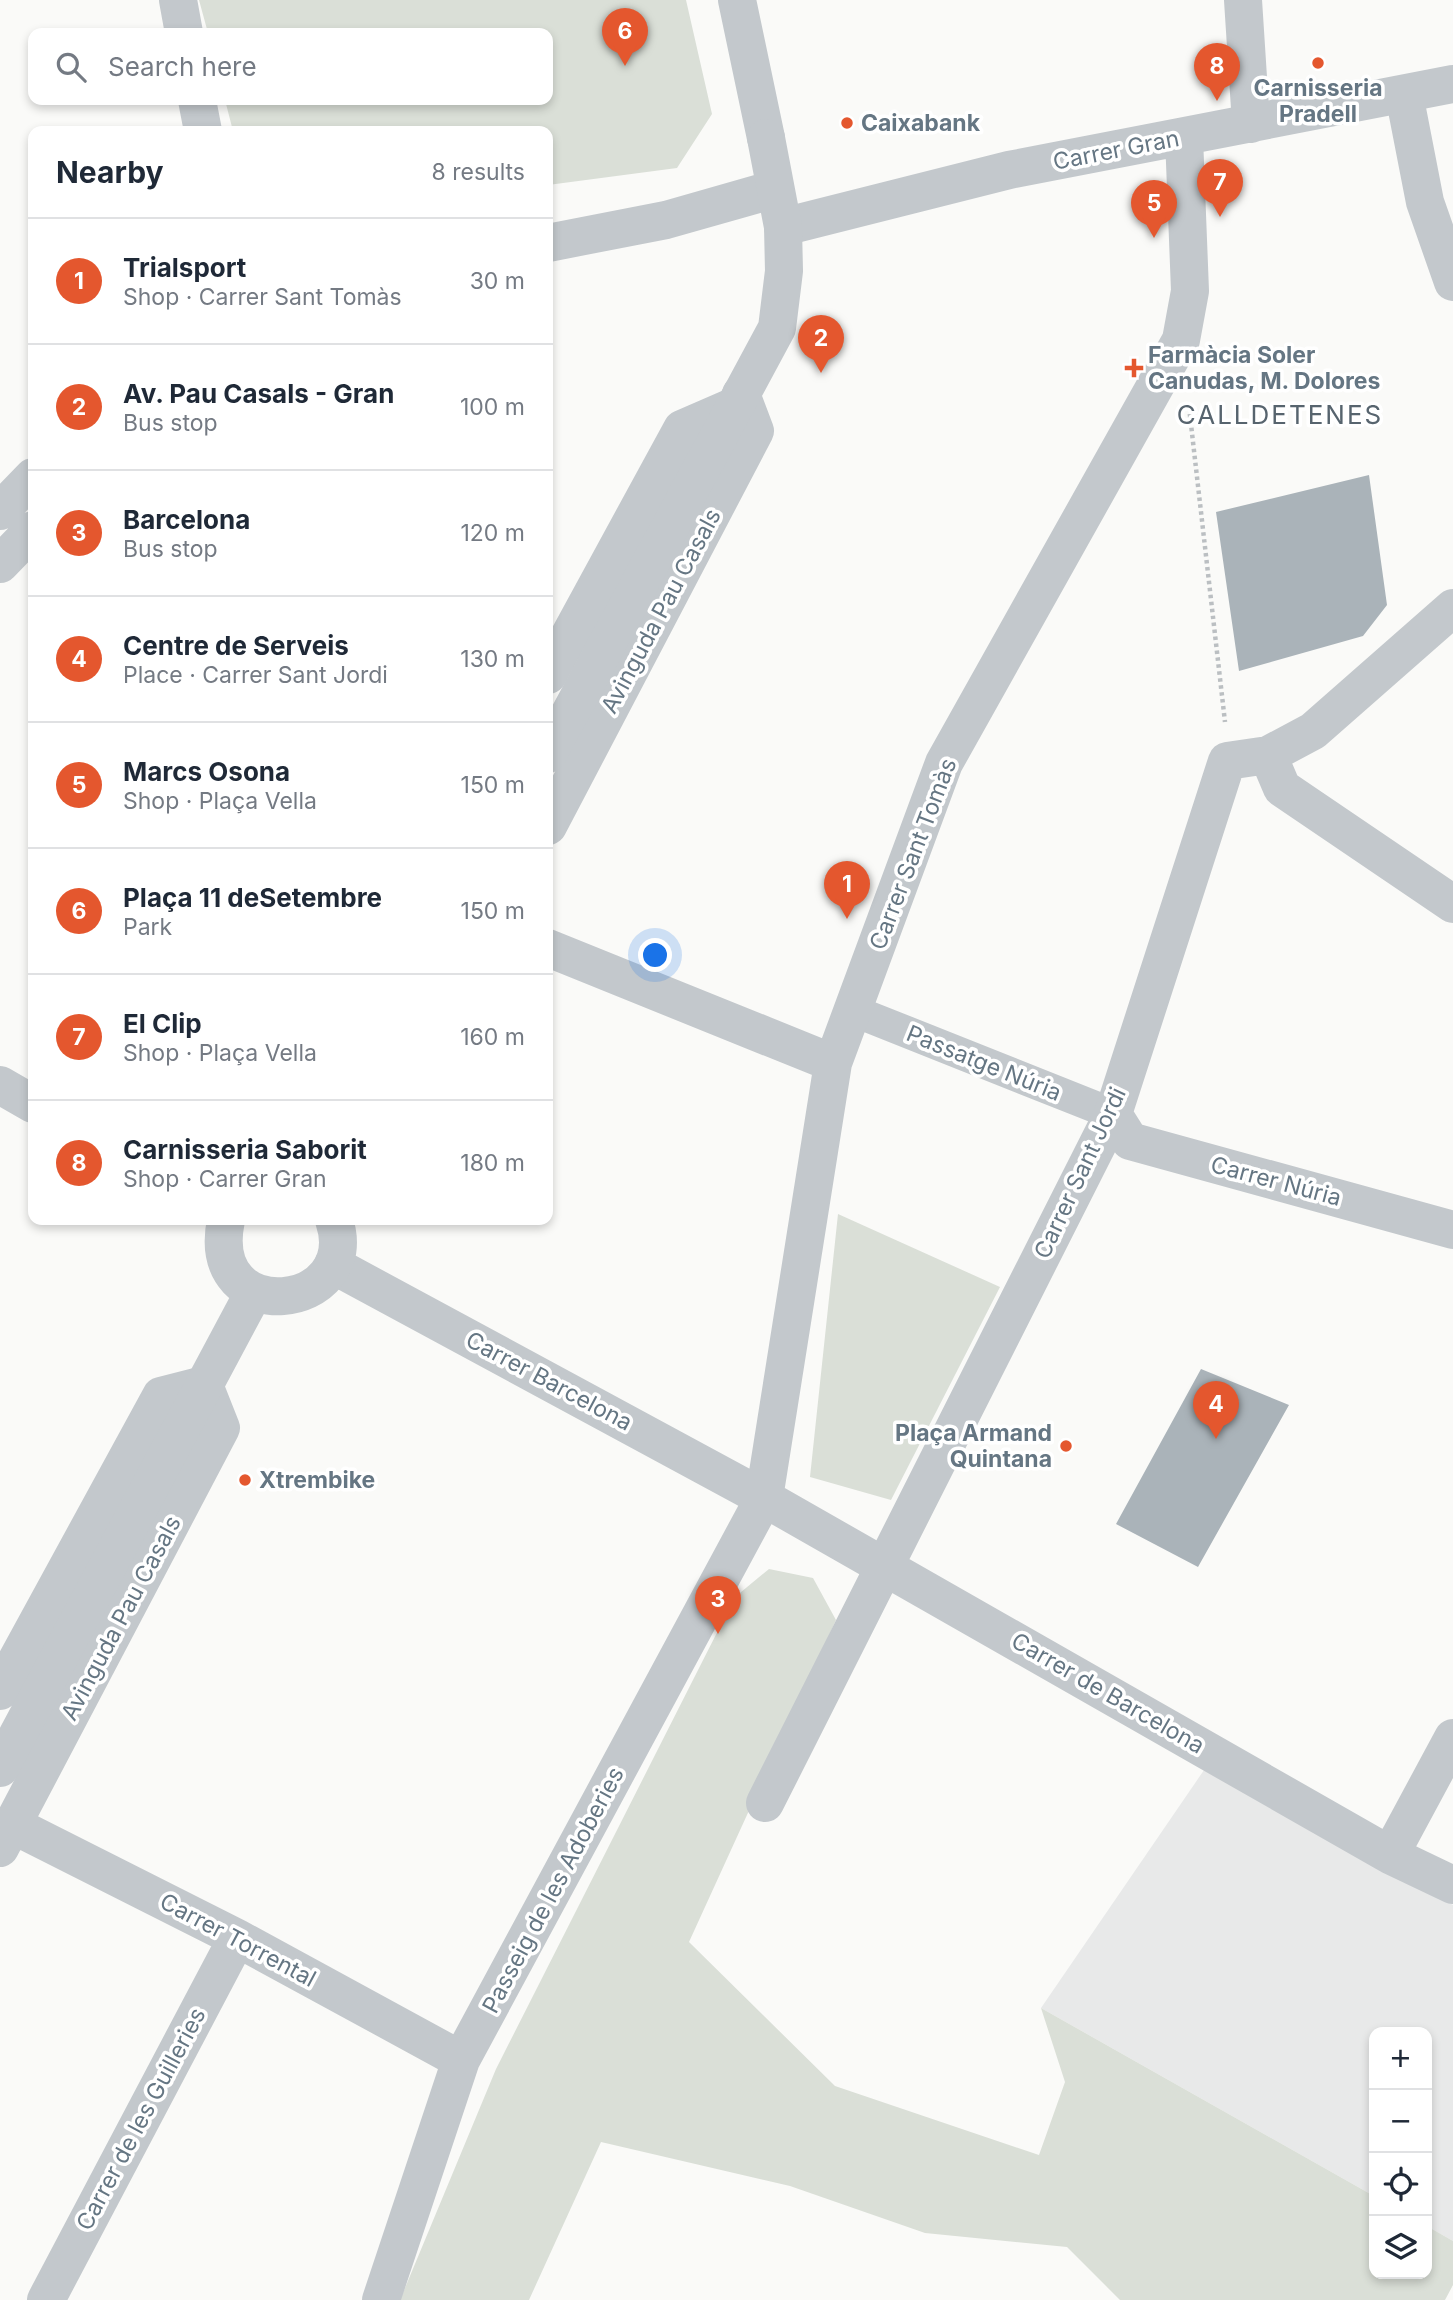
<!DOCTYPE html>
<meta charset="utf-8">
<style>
body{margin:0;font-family:Inter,sans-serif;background:#f2f2f3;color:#1f2937}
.controls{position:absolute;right:21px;bottom:21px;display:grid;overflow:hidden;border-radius:14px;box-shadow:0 4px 10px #0003}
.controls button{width:63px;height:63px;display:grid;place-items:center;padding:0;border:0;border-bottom:2px solid #e0e1e3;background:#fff;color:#1f2937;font:35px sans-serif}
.you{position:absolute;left:656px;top:956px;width:24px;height:24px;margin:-18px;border:5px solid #fff;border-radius:50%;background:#1a73e8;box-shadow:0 0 0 10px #1a73e833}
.badge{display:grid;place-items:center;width:46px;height:46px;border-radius:50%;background:#e4572e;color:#fff;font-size:23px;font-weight:700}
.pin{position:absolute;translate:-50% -58px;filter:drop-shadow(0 2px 4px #0008)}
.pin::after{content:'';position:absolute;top:37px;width:24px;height:21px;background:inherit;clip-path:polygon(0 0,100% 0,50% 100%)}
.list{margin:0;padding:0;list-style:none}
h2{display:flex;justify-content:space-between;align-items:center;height:91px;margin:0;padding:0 28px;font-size:30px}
h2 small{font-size:23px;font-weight:400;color:#747a83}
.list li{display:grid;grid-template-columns:46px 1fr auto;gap:21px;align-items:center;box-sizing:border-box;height:126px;padding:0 28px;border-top:2px solid #e0e1e3}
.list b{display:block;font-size:26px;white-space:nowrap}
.list p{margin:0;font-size:23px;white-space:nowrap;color:#747a83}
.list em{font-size:23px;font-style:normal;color:#747a83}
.icon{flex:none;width:38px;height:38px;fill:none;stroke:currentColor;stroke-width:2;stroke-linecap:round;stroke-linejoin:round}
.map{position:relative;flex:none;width:1453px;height:2300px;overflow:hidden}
.search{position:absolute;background:#fff;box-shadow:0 4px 10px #0003;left:28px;top:28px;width:525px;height:77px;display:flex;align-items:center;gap:18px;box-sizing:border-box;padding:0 24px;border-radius:14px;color:#747a83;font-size:26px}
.panel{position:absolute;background:#fff;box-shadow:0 4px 10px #0003;left:28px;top:126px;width:525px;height:1099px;border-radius:14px}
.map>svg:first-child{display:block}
.built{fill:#e8e9e9}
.green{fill:#dadfd7}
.building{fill:#aab3b9}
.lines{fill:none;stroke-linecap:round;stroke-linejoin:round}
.path{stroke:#bbbfc2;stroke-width:4.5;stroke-dasharray:3.5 3.5;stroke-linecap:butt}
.pedestrian{stroke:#c3c8cc;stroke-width:32}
.minor{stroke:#c3c8cc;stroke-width:38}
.tertiary{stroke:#c3c8cc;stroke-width:38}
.poi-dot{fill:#e4572e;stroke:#fff;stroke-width:2.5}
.labels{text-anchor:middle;stroke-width:7;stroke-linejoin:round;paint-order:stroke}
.poi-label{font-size:23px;font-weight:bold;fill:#657683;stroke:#fff;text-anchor:start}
.street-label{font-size:23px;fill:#657683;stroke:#fff}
.quarter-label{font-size:26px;letter-spacing:2px;fill:#57646e;stroke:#fff}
</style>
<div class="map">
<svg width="1453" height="2300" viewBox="0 0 1453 2300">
<rect width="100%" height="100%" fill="#fafaf8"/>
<!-- built -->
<path class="built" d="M1215,1754L1453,1905V2241L1427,2226V2032H1374V2196L1041,2008Z"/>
<!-- green -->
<path class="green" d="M199,0H686L712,114L677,168L548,185V131H233L225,100H548V33H208Z
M838,1214L1000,1287L891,1500L810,1477Z
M769,1569L813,1578L836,1620L689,1942L835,2086L1039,2155L1065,2082L1041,2008L1374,2196V2274H1427V2226L1453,2241V2285L1445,2300H1120L1067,2247L925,2233L790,2186L601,2142L529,2300H400L496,2069L735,1597Z"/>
<!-- building -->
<path class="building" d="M1369,475L1387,605L1363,636L1239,671L1216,512Z
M1201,1369L1289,1405L1198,1567L1116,1524Z"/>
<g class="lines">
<!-- path -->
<path class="path" d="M1189,407L1225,722"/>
<!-- pedestrian -->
<path class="pedestrian" d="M854,1011L1113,1114"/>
<!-- minor -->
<path class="minor" d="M178,0L184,33
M737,0L766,138
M1243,0L1251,124
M1404,94L1425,202L1453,282
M197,100L203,131
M783,227L1009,170L1453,84
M548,243L666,220L775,189
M0,511L33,477
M0,564L33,530
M548,675L682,429L735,406
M1268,755L1282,788L1453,904
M548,826L755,431L741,394
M548,948L833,1063
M0,1085L33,1104
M1113,1114L1130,1141L1453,1230
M333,1265L764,1498L1390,1855L1453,1885
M0,1691L161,1396L204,1385L221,1428L0,1848
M765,1803L1113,1114L1227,761L1268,755L1313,731L1453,608
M13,1825L237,1938L461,2060
M1390,1855L1453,1738
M46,2300L237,1938
M381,2300L461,2060L764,1498L833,1063L944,763L1181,340L1190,291L1184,137"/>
<!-- tertiary -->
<path class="tertiary" d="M548,754L777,328L784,271L783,227L766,138
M226,1220C203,1331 365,1312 334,1220
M0,1768L254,1292"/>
</g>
<!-- markers -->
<g class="poi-dot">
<circle cx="1318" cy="63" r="7"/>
<circle cx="847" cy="123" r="7"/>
<path d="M1130.5 357.5h7v7h7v7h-7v7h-7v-7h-7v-7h7z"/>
<circle cx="1066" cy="1446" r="7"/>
<circle cx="245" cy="1480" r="7"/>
</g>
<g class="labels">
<!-- poi labels -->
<g class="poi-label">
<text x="1318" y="96" text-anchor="middle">Carnisseria<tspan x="1318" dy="26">Pradell</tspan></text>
<text x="861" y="131">Caixabank</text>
<text x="1148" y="363">Farmàcia Soler<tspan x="1148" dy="26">Canudas, M. Dolores</tspan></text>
<text x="1052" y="1441" text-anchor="end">Plaça Armand<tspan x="1052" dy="26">Quintana</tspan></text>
<text x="259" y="1488">Xtrembike</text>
</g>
<!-- street labels -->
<g class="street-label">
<text transform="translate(1116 150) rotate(-11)" y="8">Carrer Gran</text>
<text transform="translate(661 611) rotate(-62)" y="8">Avinguda Pau Casals</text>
<text transform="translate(913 854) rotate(-69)" y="8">Carrer Sant Tomàs</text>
<text transform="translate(984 1063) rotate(22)" y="8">Passatge Núria</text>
<text transform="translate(1080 1173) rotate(-65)" y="8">Carrer Sant Jordi</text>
<text transform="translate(1276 1181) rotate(15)" y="8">Carrer Núria</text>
<text transform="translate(549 1381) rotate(28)" y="8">Carrer Barcelona</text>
<text transform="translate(121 1618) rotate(-62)" y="8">Avinguda Pau Casals</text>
<text transform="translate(1108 1693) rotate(30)" y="8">Carrer de Barcelona</text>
<text transform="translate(553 1890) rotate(-62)" y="8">Passeig de les Adoberies</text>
<text transform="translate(238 1940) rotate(28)" y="8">Carrer Torrental</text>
<text transform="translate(141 2119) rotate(-62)" y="8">Carrer de les Guilleries</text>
</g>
<!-- quarter labels -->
<g class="quarter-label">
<text x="1280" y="424">CALLDETENES</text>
</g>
</g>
</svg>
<div class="controls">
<button>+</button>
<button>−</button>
<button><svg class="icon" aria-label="locate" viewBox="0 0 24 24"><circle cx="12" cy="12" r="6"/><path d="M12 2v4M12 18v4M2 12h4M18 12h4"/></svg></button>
<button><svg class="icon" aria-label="layers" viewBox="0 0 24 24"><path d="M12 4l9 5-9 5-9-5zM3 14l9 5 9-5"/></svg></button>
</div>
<div class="you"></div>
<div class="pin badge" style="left:847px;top:919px">1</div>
<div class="pin badge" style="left:821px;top:373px">2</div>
<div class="pin badge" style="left:718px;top:1634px">3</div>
<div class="pin badge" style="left:1216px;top:1439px">4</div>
<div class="pin badge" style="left:1154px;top:238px">5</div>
<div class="pin badge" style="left:625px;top:66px">6</div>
<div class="pin badge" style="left:1220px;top:217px">7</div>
<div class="pin badge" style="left:1217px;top:101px">8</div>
<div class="search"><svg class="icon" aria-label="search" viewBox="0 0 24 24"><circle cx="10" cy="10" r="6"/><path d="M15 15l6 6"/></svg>Search here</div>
<section class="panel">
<h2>Nearby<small>8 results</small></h2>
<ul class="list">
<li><span class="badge">1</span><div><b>Trialsport</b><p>Shop · Carrer Sant Tomàs</p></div><em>30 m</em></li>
<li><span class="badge">2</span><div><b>Av. Pau Casals - Gran</b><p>Bus stop</p></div><em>100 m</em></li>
<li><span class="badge">3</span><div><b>Barcelona</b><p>Bus stop</p></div><em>120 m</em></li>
<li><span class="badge">4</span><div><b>Centre de Serveis</b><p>Place · Carrer Sant Jordi</p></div><em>130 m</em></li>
<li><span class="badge">5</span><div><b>Marcs Osona</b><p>Shop · Plaça Vella</p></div><em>150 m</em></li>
<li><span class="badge">6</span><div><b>Plaça 11 deSetembre</b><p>Park</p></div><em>150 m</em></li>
<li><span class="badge">7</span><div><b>El Clip</b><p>Shop · Plaça Vella</p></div><em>160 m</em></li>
<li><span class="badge">8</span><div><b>Carnisseria Saborit</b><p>Shop · Carrer Gran</p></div><em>180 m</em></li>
</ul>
</section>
</div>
